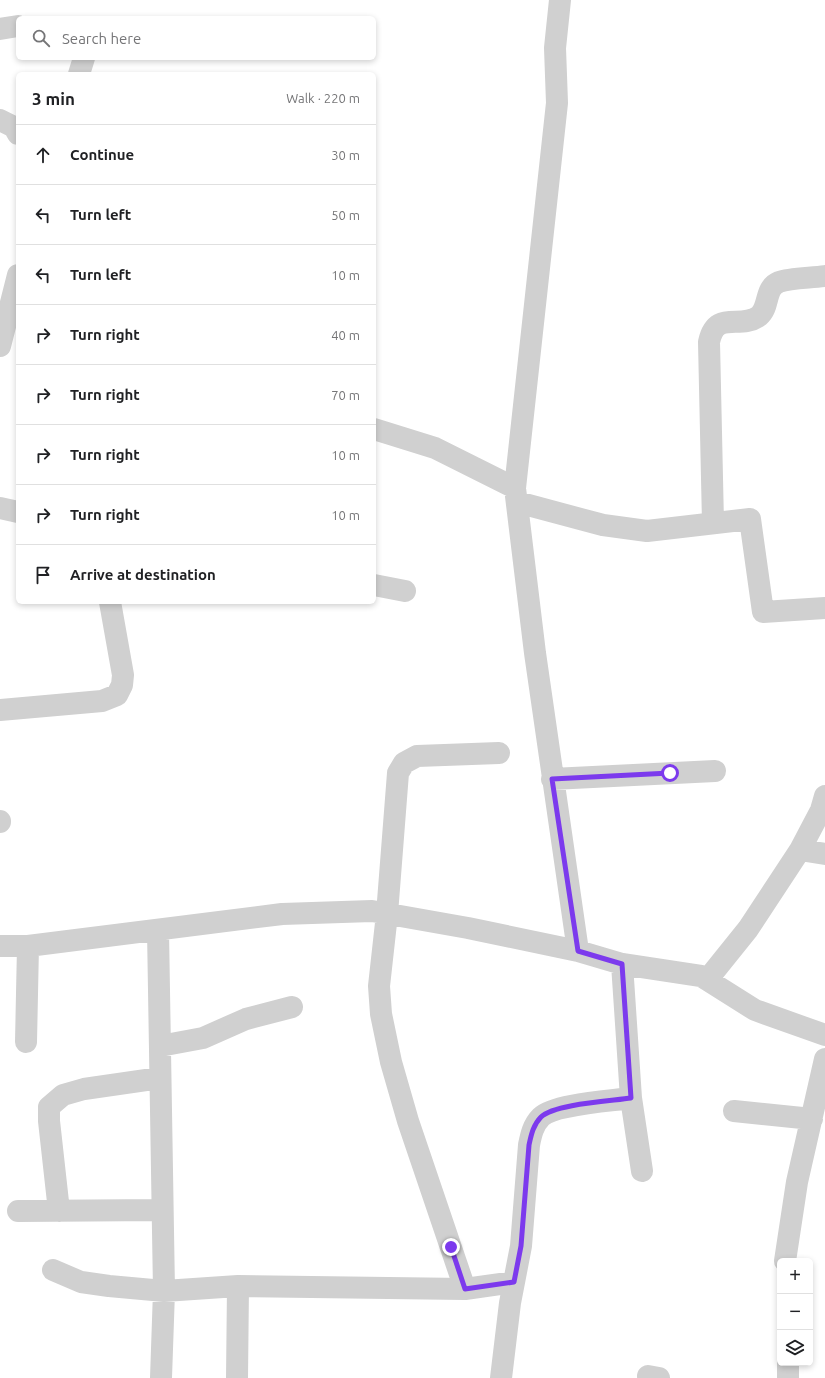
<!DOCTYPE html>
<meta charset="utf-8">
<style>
body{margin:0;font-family:Ubuntu,sans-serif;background:#f2f2f2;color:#202124}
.controls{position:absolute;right:12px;bottom:12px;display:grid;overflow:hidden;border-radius:6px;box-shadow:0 2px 6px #0003}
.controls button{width:36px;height:36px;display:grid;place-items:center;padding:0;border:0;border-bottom:1px solid #e0e0e0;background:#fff;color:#202124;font:20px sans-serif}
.stop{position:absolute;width:12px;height:12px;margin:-9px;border:3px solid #7c3aed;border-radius:50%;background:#fff}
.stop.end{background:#7c3aed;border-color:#fff;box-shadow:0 1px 4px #0008}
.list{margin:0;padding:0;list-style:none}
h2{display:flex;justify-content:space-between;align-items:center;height:52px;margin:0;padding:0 16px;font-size:17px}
h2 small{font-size:13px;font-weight:400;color:#757577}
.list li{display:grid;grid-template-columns:26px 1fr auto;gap:12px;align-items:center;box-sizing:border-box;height:60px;padding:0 16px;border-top:1px solid #e0e0e0}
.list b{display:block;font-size:15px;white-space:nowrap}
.list em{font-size:13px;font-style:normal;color:#757577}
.icon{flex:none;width:22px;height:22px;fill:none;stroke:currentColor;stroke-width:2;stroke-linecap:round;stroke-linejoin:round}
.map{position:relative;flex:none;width:825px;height:1378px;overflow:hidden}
.search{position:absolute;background:#fff;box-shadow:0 2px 6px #0003;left:16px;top:16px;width:360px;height:44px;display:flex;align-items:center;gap:10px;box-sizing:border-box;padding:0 14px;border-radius:6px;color:#757577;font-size:15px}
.panel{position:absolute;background:#fff;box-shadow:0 2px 6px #0003;left:16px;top:72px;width:360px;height:532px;border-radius:6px}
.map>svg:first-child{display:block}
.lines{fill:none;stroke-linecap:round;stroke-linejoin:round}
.minor{stroke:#d0d0d0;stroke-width:22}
.route{stroke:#7c3aed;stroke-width:5}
</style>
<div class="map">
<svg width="825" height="1378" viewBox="0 0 825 1378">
<rect width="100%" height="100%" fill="#fff"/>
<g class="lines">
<!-- minor -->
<path class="minor" d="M560,0L555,48L557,103L515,488L535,653L578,951
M0,29L18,26
M79,74L84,58
M0,120L14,127L18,134
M0,346L18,275
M374,429L435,448L515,488
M517,502L603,525L647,531L750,519L763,612L825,608
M0,508L18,512
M713,523L709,342C716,309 740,330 759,316C770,307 764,288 779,282C790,278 812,278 825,276
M374,585L405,591
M0,710L102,701L117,695L122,685L123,675L110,602
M552,779L715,771
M0,821V822
M800,850L825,854
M158,930L164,1291L161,1378
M0,946H28L282,914L372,911L468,928L578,951L622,964L701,976L755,1010L825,1035
M622,964L631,1098L642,1171
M707,980L748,929L800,850L821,810L825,796
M26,1042L28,946
M160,1046L203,1038L246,1019L292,1007
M734,1111L812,1119
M18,1211L162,1210
M59,1211L49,1121V1107L63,1095L84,1089L160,1078
M785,1261L797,1182L825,1059
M53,1270L81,1282L109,1286L164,1291L238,1286L465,1289L514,1282
M465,1289L408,1121L391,1062L381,1014L379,986L387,914L398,773L404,763L417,756L499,753
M788,1363V1378
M648,1376L659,1378
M237,1378L238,1286
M501,1378L510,1303L521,1246L529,1145C531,1135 533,1125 541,1117C554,1104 611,1101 631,1098"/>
</g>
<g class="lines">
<!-- route -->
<path class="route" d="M451,1247L465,1289L514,1282L521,1246L529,1145C531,1136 533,1125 541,1117C554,1104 611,1101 631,1098L622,964L578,951L552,779L670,773"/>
</g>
</svg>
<div class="controls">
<button>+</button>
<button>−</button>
<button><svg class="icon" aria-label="layers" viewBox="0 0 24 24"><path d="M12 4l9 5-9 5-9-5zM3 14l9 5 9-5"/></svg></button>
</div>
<div class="stop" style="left:670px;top:773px"></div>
<div class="stop end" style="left:451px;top:1247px"></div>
<div class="search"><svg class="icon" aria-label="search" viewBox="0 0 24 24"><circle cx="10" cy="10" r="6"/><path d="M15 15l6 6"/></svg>Search here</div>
<section class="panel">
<h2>3 min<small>Walk · 220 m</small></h2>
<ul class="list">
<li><svg class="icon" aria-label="ahead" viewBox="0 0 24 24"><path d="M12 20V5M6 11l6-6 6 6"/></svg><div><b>Continue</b></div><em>30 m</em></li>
<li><svg class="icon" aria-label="left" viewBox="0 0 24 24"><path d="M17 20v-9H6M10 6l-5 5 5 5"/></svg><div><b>Turn left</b></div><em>50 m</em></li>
<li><svg class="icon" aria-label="left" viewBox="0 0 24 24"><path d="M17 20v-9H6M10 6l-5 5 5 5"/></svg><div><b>Turn left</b></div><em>10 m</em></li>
<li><svg class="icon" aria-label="right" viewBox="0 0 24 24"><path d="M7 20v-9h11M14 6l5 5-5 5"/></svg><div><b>Turn right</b></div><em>40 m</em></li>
<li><svg class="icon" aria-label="right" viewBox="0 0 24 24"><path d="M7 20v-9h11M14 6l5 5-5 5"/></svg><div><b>Turn right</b></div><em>70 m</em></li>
<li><svg class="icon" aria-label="right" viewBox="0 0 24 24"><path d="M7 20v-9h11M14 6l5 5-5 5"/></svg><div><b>Turn right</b></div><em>10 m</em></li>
<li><svg class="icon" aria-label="right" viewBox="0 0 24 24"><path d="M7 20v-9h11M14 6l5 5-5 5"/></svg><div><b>Turn right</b></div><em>10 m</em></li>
<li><svg class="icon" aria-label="arrive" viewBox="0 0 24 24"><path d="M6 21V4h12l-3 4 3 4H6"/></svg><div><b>Arrive at destination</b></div></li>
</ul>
</section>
</div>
